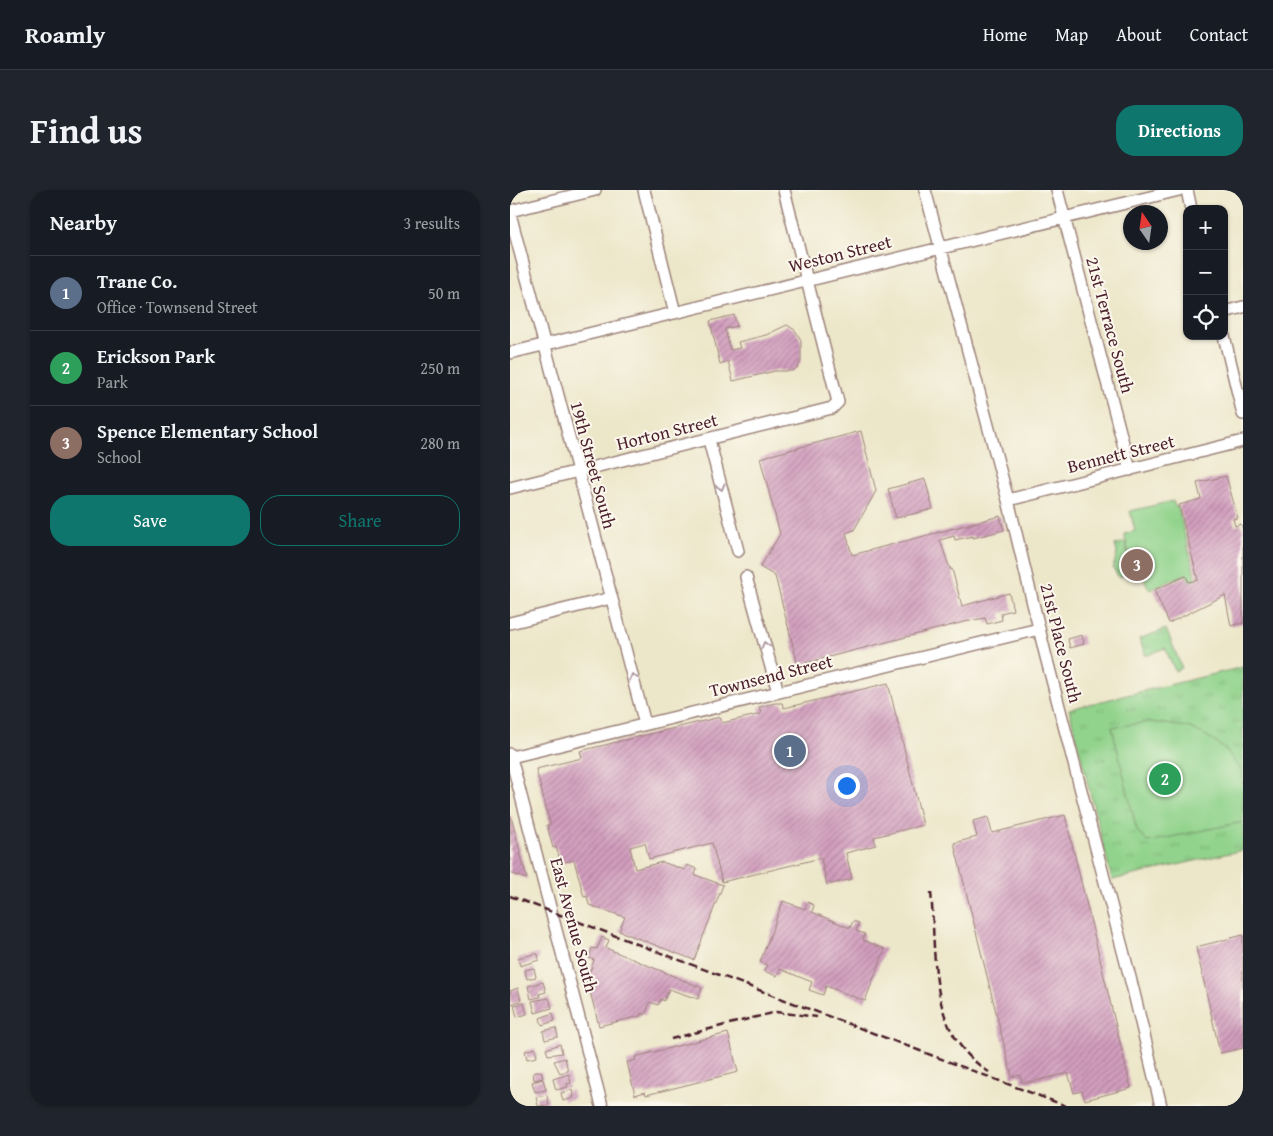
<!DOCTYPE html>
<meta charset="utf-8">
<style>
body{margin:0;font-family:"Gentium Book Plus",serif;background:#20242c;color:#f1f3f6}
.controls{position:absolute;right:15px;top:15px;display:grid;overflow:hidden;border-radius:10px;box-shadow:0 1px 4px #0004}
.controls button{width:45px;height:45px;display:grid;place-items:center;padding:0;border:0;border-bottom:1px solid #363941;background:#171b24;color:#f1f3f6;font:25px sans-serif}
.compass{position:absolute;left:613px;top:15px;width:45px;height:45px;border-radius:50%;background:#171b24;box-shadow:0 1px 4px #0004;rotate:347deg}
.you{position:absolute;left:336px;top:595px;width:18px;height:18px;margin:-12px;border:4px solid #fff;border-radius:50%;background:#1a73e8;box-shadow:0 0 0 8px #1a73e833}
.badge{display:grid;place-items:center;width:32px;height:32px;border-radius:50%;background:#0f766e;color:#fff;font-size:16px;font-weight:700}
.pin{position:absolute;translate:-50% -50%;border:2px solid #fff;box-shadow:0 1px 5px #0006}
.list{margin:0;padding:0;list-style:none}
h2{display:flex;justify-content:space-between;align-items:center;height:65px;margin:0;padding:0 20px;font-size:21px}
h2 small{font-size:16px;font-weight:400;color:#9ea1a6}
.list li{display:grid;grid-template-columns:32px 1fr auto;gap:15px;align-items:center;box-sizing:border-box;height:75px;padding:0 20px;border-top:1px solid #363941}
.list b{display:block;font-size:19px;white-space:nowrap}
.list p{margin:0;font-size:16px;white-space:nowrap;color:#9ea1a6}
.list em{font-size:16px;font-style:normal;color:#9ea1a6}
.actions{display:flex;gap:10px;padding:15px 20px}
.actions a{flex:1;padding:11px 0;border:1px solid #0f766e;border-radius:20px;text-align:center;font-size:18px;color:#0f766e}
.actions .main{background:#0f766e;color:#fff}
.icon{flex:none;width:28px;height:28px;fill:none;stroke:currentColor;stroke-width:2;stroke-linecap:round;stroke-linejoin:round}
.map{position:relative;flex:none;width:733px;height:916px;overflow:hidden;border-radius:20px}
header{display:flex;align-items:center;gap:30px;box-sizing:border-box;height:70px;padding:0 25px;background:#171b24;border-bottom:1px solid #363941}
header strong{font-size:24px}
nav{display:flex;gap:28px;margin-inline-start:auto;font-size:18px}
.intro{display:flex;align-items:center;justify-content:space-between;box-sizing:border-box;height:120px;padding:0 30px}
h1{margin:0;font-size:35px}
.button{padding:12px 22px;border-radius:20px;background:#0f766e;color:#fff;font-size:18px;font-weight:700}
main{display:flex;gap:30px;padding:0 30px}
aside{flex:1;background:#171b24;border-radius:20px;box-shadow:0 1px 4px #0004}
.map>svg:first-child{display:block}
.grass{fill:url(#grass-tufts);stroke:#6e795c}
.pitch{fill:#91d38c;stroke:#6e795c}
.building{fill:url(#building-hatch)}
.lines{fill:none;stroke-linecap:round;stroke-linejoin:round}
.minor-casing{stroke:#9c837a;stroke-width:14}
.minor{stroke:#fff;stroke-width:11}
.rail{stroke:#4a1f2b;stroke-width:2.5;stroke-dasharray:8 4;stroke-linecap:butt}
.oneway{stroke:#ae9aa0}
.labels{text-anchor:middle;stroke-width:4;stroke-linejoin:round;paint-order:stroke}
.street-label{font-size:18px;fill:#4a1f2b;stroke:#fbf7ec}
</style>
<header>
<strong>Roamly</strong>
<nav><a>Home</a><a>Map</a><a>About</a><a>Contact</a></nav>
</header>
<div class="intro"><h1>Find us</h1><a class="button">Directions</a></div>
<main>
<aside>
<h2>Nearby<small>3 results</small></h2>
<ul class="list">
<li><span class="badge" style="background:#5c6f8a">1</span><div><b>Trane Co.</b><p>Office · Townsend Street</p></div><em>50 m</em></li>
<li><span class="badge" style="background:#2e9e5b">2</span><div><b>Erickson Park</b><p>Park</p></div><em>250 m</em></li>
<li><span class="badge" style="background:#8d6e63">3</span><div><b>Spence Elementary School</b><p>School</p></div><em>280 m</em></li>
</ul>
<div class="actions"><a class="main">Save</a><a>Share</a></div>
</aside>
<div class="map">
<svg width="733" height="916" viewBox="0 0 733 916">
<defs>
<pattern id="grass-tufts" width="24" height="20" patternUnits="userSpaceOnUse" patternTransform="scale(1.25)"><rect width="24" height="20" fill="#91d38c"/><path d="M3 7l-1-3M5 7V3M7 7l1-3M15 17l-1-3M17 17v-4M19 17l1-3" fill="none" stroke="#7fb579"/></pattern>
<pattern id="building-hatch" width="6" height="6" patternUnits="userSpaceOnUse" patternTransform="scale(1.25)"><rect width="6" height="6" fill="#d29ebe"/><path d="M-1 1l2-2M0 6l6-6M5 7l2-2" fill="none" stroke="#ac809b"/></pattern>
</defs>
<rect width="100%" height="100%" fill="#fbf7ec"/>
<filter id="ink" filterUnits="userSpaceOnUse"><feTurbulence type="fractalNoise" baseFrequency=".02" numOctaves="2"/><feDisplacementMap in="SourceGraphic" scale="10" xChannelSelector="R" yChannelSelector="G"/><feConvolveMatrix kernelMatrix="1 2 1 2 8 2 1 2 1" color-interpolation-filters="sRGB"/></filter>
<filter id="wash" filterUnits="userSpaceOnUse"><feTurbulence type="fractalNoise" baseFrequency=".0096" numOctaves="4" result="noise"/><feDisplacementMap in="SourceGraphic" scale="20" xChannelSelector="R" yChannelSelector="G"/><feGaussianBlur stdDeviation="1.12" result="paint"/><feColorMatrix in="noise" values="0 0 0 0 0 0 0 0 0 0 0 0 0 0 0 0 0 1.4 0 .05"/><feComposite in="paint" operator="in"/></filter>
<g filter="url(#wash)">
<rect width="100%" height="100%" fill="#ede7ca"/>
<!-- grass -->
<path class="grass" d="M615,352L621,376L618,384L608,387L603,378L607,363L605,355Z
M656,439L672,478L665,481L655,458L636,466L629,449Z
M733,477V660L602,690L559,519Z"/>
<!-- pitch -->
<path class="pitch" d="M663,311L665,317H668L686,389L680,391L676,384L640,400L619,364L614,344L625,341L620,321Z
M640,532L678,537L697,546L715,559L733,582V632L637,652L627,641L602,537Z"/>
<g id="blocks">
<!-- building -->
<path class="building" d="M224,125L227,136L215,139L220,160L230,158L228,152L256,145L277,135L285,140L291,150V171L288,177L282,181H265L223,191L218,171L210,174L200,131Z
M351,241L366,301L344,340L336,343L342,365L490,326L494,340L463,348V346L445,350L444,346L430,350L440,379H442L452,416L499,403L503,420L491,423L492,430L477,434L475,428L454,432L288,475L265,386L250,377L270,344L250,268Z
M716,286L728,328L723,329L725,336L731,334L733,340V433L721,436L715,405L659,433L644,400L676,386L679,392L688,390L669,315L691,309L687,293Z
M415,289L423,319L386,328L378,299Z
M572,445L574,454L560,458L558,449Z
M378,493L413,635L364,647L366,655L336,663L342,689L317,695L311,668L212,692L202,653L139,669L135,653L120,657L125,679L152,672L175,680L177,675L187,679L185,685L213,695L184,770L109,741L115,727L79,715L77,706L74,707L64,670L51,673L46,657L43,658L37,635L40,634L26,579L72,568L70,561L210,527L212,533L251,524L249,517L265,513H272L274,518Z
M555,625L621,898L575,910L572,901L564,903L558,883L521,892H512L510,885L502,887L444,653L467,647L463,631L478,627L482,643Z
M0,626H1L17,689L0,683Z
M273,711L295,719L297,712L304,715L302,722L340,738L343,731L349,733L346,741L355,744L353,750L375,759L355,811L316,796L313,805L299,800L302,792L270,779L267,786L254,781L257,775L250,772Z
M733,745V858L710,863L686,757Z
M92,747L99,750L96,758L192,798L188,809L159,799L154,811L151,809L148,815L140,812L135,825L131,823L130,826L89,836L77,790L84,770L79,768L82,758L87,759Z
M24,764H28L29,770L10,776L8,768Z
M24,778L26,787L17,789L15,780Z
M33,792L36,802L29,804L30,807L21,809L18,796Z
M8,798L11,811L1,814L0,801Z
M39,808L42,818L25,823L22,811Z
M14,813L17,824L7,827L4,815Z
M43,823L45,831L32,835L30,828Z
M46,838L48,847L35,850L33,841Z
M218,843L228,882L136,905L135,902L125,905L117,872L126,870L125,867Z
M50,854L52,863L38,865L36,859Z
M25,858L27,867L17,869L15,861Z
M55,868L58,881L50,883L44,871Z
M31,881L33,888L24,890L23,883Z
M59,884L61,893L57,894L58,897L46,900L43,889Z
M33,889L36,900L25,902L22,892Z
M62,900L64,908L53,911L51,903Z
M37,905L39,915L28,916L26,907Z"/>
</g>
</g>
<g filter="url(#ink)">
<use href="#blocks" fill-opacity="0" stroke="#9c837a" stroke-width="1"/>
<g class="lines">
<defs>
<path id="minor" d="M134,0L165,123
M415,0L498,310L535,463L623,799L651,916
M547,0L620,280
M677,0L681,19
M0,21L85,0
M0,24L135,534
M714,122L733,117
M714,146L733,224
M0,163L669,0
M199,250L228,361
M0,298L322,218L328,212L274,0
M498,310L733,251
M236,387L268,502
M0,433L101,408
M0,564L92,916
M1,567L529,439"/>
</defs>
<!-- minor casing -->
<use href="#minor" class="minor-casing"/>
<!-- minor -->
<use href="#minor" class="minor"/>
<!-- rail -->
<path class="rail" d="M421,702C427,767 416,842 479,882
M0,706L556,916
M161,849L266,822L307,827"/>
</g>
<!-- one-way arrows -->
<defs><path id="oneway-chevron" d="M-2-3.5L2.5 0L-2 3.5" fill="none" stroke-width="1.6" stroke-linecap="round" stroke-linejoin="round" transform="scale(1.25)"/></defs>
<g class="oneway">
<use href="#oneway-chevron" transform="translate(211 297) rotate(75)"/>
<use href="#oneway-chevron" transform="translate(255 455) rotate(-105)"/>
<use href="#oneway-chevron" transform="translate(123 487) rotate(-105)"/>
</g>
</g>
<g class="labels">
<!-- street labels -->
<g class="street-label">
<text transform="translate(330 64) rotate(-14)" y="6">Weston Street</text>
<text transform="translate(600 135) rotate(75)" y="6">21st Terrace South</text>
<text transform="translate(157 242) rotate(-14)" y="6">Horton Street</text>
<text transform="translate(611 264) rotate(-14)" y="6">Bennett Street</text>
<text transform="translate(83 275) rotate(75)" y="6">19th Street South</text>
<text transform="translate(551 453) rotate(76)" y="6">21st Place South</text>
<text transform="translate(261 486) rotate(-14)" y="6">Townsend Street</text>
<text transform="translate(64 735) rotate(75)" y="6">East Avenue South</text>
</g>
</g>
</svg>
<div class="controls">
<button>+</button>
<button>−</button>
<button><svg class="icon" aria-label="locate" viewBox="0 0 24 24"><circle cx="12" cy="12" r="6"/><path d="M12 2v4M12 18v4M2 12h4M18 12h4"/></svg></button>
</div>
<svg class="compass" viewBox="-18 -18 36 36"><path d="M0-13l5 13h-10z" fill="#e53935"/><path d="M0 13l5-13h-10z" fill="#9ea1a6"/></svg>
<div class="you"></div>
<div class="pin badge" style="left:280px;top:561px;background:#5c6f8a">1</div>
<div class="pin badge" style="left:655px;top:589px;background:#2e9e5b">2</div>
<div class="pin badge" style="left:627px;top:375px;background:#8d6e63">3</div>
</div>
</main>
